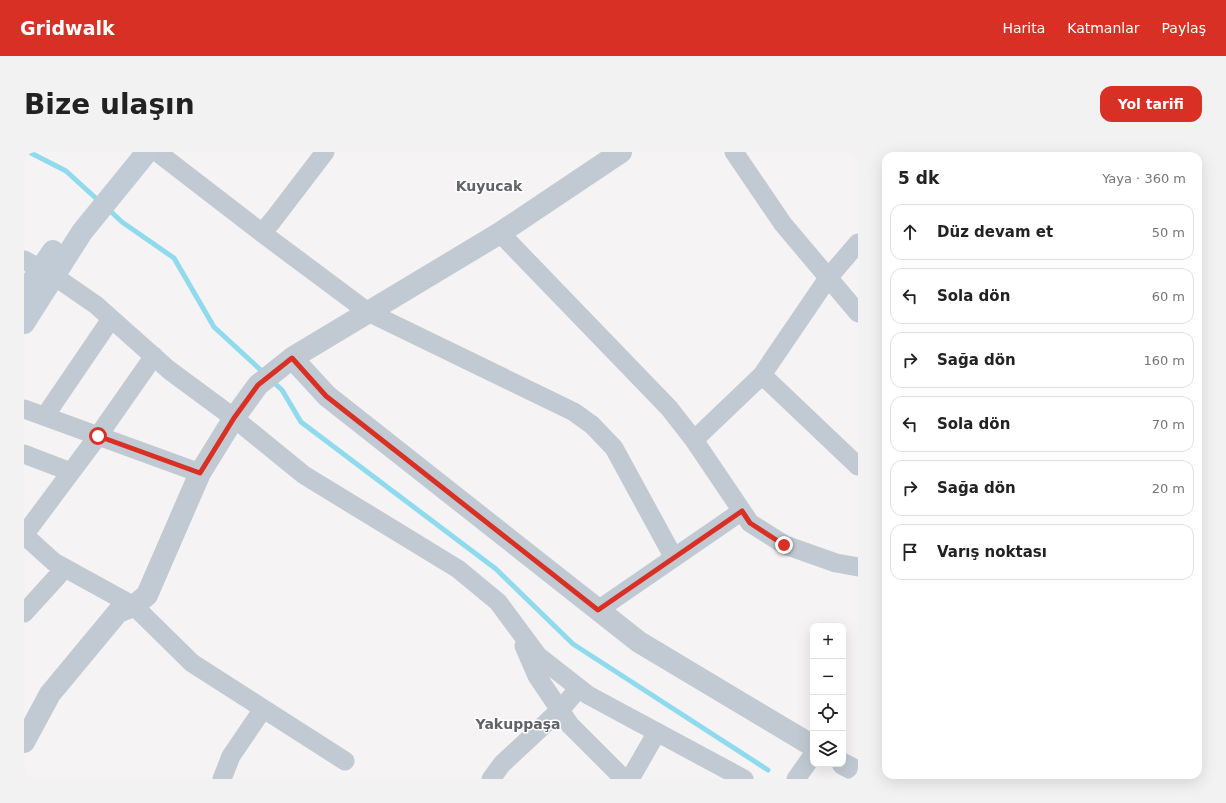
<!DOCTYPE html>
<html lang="tr">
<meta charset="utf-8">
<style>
body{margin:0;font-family:"DejaVu Sans",sans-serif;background:#f2f2f2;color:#222}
.controls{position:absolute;right:12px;bottom:12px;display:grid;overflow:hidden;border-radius:8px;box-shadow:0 4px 16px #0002}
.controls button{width:36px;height:36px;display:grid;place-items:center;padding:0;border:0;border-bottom:1px solid #e0e0e0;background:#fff;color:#222;font:20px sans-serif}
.stop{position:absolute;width:12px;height:12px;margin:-9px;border:3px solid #d93025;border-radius:50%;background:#fff}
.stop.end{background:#d93025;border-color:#fff;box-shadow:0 1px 4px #0008}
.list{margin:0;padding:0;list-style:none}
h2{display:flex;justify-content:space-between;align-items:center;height:52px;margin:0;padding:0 16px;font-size:17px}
h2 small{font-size:13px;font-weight:400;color:#767676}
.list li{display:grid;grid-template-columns:26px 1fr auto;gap:12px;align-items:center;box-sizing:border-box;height:56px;margin:0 8px 8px;padding:0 8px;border:1px solid #e0e0e0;border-radius:12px}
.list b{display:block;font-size:15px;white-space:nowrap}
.list em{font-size:13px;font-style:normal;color:#767676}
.icon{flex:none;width:22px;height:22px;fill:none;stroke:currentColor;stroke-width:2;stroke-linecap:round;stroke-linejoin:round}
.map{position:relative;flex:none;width:834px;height:627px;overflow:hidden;border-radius:12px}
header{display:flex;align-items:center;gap:24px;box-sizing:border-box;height:56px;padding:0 20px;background:#d93025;color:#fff}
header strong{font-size:19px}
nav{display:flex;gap:22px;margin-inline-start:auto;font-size:14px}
.intro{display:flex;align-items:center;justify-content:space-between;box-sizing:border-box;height:96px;padding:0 24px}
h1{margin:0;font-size:28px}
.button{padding:10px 18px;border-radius:12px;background:#d93025;color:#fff;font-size:14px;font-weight:700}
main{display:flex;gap:24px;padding:0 24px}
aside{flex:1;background:#fff;border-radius:12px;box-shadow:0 4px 16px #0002}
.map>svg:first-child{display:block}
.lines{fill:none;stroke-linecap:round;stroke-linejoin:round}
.stream{stroke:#90daee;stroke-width:5}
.minor{stroke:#c1cad2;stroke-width:19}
.tertiary{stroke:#c1cad2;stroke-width:22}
.secondary{stroke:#c1cbd6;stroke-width:22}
.route{stroke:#d93025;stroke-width:5}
.labels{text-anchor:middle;stroke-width:3;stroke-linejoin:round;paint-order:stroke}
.district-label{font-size:14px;font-weight:bold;fill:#5f6368;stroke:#fff}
</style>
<header>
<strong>Gridwalk</strong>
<nav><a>Harita</a><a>Katmanlar</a><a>Paylaş</a></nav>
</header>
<div class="intro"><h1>Bize ulaşın</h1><a class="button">Yol tarifi</a></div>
<main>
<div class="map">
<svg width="834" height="627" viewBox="0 0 834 627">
<rect width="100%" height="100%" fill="#f5f3f3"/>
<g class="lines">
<!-- stream -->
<path class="stream" d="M5,0L42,19L76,50
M83,56L98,70L150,106L190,175L241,222
M248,229L258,238L277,270L472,417L549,492L744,618"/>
<!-- minor -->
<path class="minor" d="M133,0L238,81
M301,0L249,68L238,81L344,160L550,260L568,273L590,296L650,406
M710,0L759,72L834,161
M476,81L645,256L670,288L726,371L761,393L812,411L834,415
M0,108L30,124L72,153L145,218L210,266L280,323L434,417L474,450L514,504L564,543L720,627
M738,223L834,314
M0,257L176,321
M21,264L87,167
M670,288L738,223L804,126L834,91
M0,302L47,320
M0,383L30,410L110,454L168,511L321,609
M0,383L74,284L130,204
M574,458L718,359
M0,461L41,416
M500,494L513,524L546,573L600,627
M198,627L207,604L239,557
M467,627L478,612L536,558L555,536
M606,627L633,580
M772,627L789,603"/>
<!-- tertiary -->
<path class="tertiary" d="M268,206L303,244L615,490L789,594
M0,590L26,542L94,460L110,454L123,443L176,321L210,266L234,233L268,206L476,81L597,0
M819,612L834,620"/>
<!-- secondary -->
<path class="secondary" d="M0,141L29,99
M0,171L58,80L123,0"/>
</g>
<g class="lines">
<!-- route -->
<path class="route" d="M74,284L176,321L210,266L234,233L268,206L302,244L574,458L718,359L726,371L760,393"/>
</g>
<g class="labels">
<!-- district labels -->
<g class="district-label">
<text x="465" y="39">Kuyucak</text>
<text x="494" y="577">Yakuppaşa</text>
</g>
</g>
</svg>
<div class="controls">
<button>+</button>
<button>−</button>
<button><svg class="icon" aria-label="locate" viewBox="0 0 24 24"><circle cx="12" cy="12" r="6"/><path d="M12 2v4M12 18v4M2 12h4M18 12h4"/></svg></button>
<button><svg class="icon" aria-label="layers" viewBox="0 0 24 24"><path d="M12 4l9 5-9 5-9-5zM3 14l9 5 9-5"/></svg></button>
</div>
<div class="stop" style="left:74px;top:284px"></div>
<div class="stop end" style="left:760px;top:393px"></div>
</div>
<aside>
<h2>5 dk<small>Yaya · 360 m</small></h2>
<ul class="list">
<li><svg class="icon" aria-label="ahead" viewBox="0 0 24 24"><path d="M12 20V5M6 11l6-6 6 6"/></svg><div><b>Düz devam et</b></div><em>50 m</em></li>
<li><svg class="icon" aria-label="left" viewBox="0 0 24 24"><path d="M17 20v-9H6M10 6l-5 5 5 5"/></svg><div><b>Sola dön</b></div><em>60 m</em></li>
<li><svg class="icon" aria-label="right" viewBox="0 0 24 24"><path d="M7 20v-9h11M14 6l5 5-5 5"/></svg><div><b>Sağa dön</b></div><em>160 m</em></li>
<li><svg class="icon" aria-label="left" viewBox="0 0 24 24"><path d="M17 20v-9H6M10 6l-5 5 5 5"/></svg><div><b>Sola dön</b></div><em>70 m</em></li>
<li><svg class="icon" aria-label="right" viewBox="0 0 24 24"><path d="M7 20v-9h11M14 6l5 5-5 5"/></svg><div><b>Sağa dön</b></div><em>20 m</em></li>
<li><svg class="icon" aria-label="arrive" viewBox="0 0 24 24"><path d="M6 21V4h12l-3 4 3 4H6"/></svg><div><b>Varış noktası</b></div></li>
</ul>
</aside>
</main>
